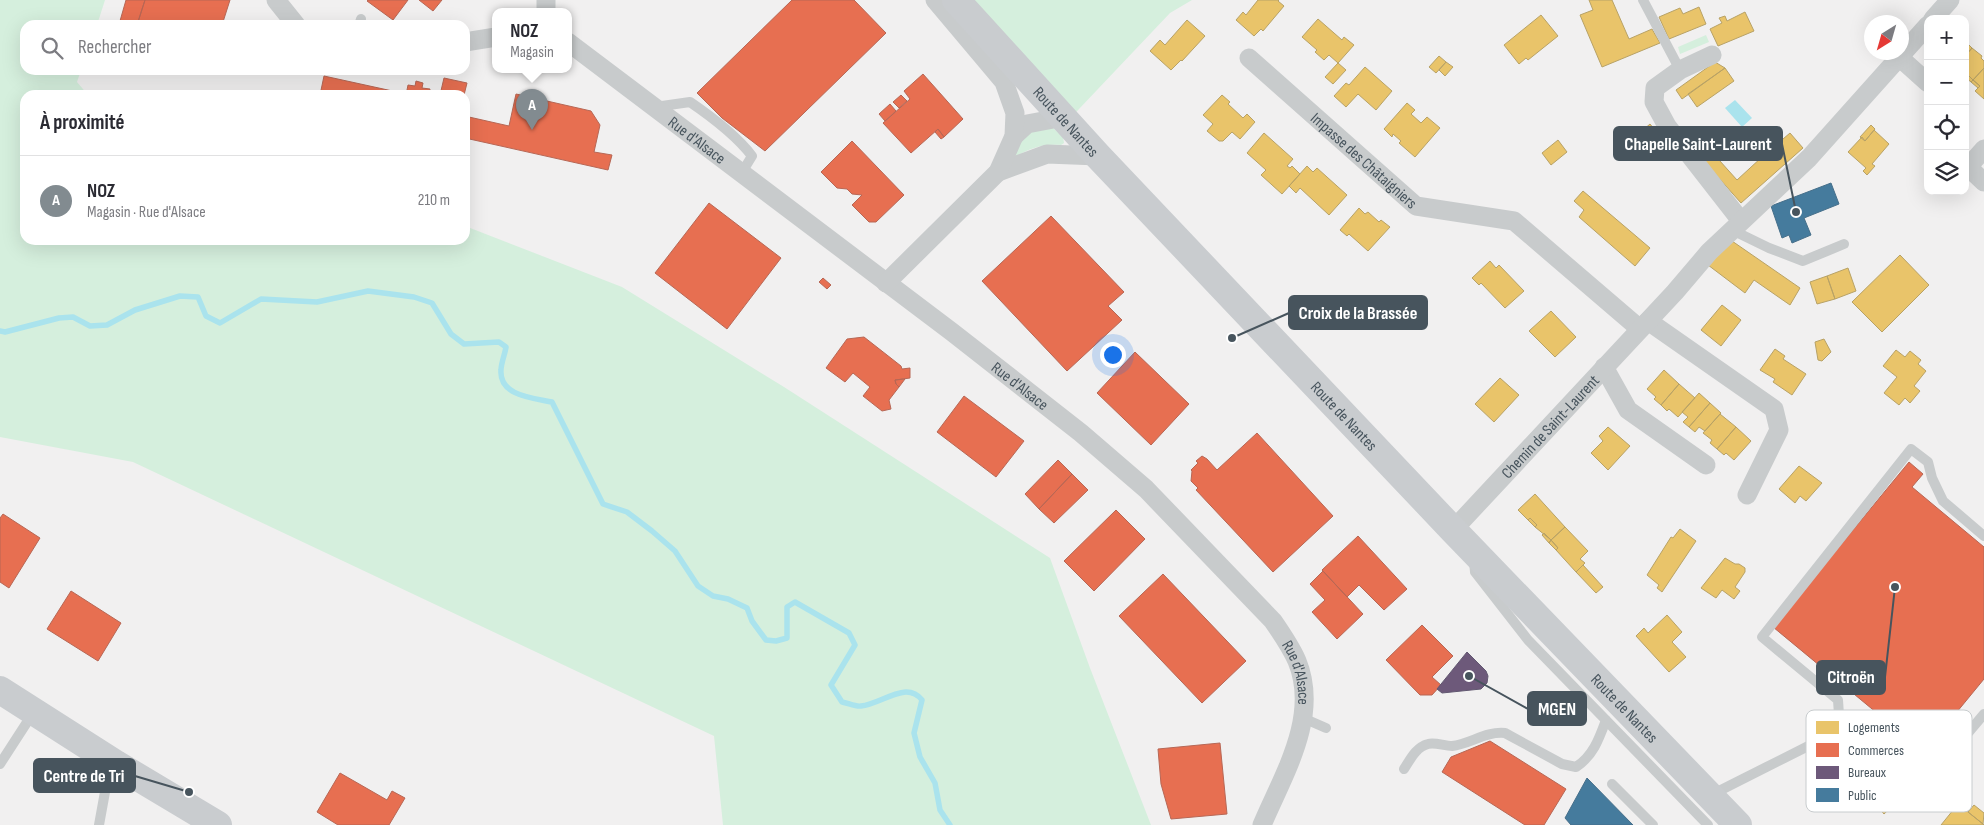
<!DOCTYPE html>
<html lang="fr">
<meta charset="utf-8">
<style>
body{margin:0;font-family:"Sofia Sans Condensed",sans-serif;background:#f2f2f3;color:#2b2b33}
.controls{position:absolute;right:15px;top:15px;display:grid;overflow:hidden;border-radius:10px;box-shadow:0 5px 20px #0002}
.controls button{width:45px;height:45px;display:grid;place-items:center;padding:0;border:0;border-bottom:1px solid #e1e1e2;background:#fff;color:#2b2b33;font:25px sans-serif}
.compass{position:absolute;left:1864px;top:15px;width:45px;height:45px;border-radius:50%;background:#fff;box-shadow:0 5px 20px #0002;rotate:217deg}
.you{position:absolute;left:1112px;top:354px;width:18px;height:18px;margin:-12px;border:4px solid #fff;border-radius:50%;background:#1a73e8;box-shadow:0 0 0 8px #1a73e833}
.badge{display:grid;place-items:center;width:32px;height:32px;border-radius:50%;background:#828b90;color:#fff;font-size:16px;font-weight:700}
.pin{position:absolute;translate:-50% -41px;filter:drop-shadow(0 1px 2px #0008)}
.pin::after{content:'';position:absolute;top:26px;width:18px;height:15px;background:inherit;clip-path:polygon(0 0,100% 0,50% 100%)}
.popup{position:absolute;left:492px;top:8px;width:80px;height:65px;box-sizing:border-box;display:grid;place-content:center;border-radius:10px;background:#fff;filter:drop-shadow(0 1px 4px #0005);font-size:16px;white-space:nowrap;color:#7c7c81}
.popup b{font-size:19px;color:#2b2b33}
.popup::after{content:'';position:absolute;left:50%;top:100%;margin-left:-10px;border:10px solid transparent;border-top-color:#fff}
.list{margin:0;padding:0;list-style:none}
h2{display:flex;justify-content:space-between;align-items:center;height:65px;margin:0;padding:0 20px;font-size:21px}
h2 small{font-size:16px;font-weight:400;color:#7c7c81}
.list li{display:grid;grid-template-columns:32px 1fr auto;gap:15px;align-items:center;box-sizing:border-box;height:90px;padding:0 20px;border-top:1px solid #e1e1e2}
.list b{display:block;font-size:19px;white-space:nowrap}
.list p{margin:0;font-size:16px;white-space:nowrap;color:#7c7c81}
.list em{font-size:16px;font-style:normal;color:#7c7c81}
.icon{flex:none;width:28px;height:28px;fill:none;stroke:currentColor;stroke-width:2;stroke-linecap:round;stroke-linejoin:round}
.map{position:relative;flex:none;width:1984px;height:825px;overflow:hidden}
.search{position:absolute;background:#fff;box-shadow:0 5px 20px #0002;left:20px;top:20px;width:450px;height:55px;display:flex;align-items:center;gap:12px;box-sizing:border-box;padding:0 18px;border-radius:15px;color:#7c7c81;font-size:19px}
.panel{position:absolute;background:#fff;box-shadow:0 5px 20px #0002;left:20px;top:90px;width:450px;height:155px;border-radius:15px}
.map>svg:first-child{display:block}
.green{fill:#d5efdd}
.water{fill:#aae3ed}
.homes{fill:#e9c46a;stroke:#b8a266}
.shops{fill:#e76f51;stroke:#b76755}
.offices{fill:#6d597a;stroke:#625871}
.public{fill:#457b9d;stroke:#466f8a}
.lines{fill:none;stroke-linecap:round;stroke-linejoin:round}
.stream{stroke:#aae3ed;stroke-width:5.5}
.lane{stroke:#c8cbcc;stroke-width:10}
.street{stroke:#c8cbcc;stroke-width:19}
.secondary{stroke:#c9cccf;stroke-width:28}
.labels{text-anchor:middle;stroke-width:5;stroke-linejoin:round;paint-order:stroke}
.street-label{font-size:16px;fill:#47545d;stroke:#fff}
.key{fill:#fff;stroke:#c8ccce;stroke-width:1}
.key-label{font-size:14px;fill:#47545d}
.leader{fill:none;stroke:#47545d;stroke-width:2}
.callout-dot{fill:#47545d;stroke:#fff;stroke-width:2}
.callout{fill:#47545d;stroke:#47545d;stroke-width:2}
.callout-label{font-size:18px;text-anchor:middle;font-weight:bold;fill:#fff}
</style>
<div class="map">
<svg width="1984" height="825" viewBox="0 0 1984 825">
<rect width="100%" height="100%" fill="#f1f0f0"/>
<!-- green -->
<path class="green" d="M0,0H105L97,25H25V70H81L77,82L88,95H25V240H465V226L622,287L784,387L1050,558L1090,668L1151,825H723L714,736L133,462L0,437Z
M972,0H1192L1170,13L1061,128Z
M1706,35L1709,42L1680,54L1678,47Z
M1051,126L1063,137L1064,143L1061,145C1040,143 1027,150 1009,160L1029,129Z"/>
<!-- water -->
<path class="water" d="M1735,100L1752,118L1742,127L1725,108Z"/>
<!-- homes -->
<path class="homes" d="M1258,0H1279L1278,1L1284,6L1263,31L1261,29L1254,36L1236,20L1243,12L1246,15Z
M1589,0H1612L1629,39L1652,29L1660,43L1602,67L1580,15L1593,10Z
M1699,7L1706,24L1669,39L1659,17L1680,8L1683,14Z
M1745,12L1754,31L1718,46L1710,29L1722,23L1719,18L1725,16L1727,21Z
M1541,15L1558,36L1528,60L1526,58L1519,64L1504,45Z
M1318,19L1342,40L1344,37L1354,45L1338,63L1329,55L1324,60L1315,52L1317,50L1302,37Z
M1187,20L1205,36L1182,61L1181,60L1171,70L1150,51L1160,40L1165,45Z
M1965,41L1972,48L1965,56Z
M1972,48L1982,56L1981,58L1984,61V68L1973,80L1967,74L1965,76V56Z
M1439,56L1446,62L1436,73L1429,67Z
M1446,62L1453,67L1445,76L1439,70Z
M1715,62L1725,68L1682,99L1676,90Z
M1338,63L1346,70L1333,84L1325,77Z
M1365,67L1392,91L1376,110L1358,94L1346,107L1334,96L1346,83L1349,85Z
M1725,68L1734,81L1697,107L1688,94Z
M1984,68V99L1975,91L1980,86L1973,80Z
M1967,74L1973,80L1971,82L1965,77Z
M1973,80L1980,86L1978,88L1971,82Z
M1222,95L1230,102L1228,104L1243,118L1247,114L1255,122L1240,139L1232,132L1223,141H1219L1207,131L1213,124L1203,115Z
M1407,103L1415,110L1411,114L1421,123L1427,117L1440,128L1415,157L1399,143L1401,141L1393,134L1392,137L1384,129Z
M1650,124L1668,146L1653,158L1635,137Z
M1871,125L1875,129L1865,141L1860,137Z
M1874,130L1889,144L1872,164L1875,166L1867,175L1863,171L1866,168L1848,152L1862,137L1865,141Z
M1264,133L1293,159L1287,166L1290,168L1292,166L1300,174L1282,194L1261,175L1266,170L1247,153Z
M1790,133L1803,148L1741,203L1693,149L1702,141L1737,180L1762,157L1757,152L1771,140L1776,145Z
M1558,140L1567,152L1551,165L1542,153Z
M1307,166L1313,172L1317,168L1347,195L1329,215L1300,188L1296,193L1289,186Z
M1583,191L1650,248L1635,266L1579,217L1584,210L1574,201Z
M1359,208L1365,214L1368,212L1379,222L1381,220L1390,227L1368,251L1349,234L1347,236L1340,230Z
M1732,241L1800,288L1790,305L1754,280L1745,293L1708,265Z
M1900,255L1929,285L1882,332L1852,302Z
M1490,261L1496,268L1499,265L1524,291L1505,308L1481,283L1479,285L1472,278Z
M1848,268L1856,291L1835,299L1827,276Z
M1827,276L1835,299L1817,304L1810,282Z
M1722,305L1741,320L1721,346L1701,330Z
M1551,311L1576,337L1555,357L1529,331Z
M1824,339L1831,352L1822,361L1818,360L1815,342Z
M1775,349L1785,356L1783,359L1806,374L1792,395L1773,382L1775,379L1760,370Z
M1896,350L1905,357L1910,351L1921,360L1918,364L1926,371L1914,386L1920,391L1910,403L1905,398L1899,405L1884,393L1897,377L1883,366Z
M1664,370L1679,384L1661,405L1654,399L1656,397L1647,389Z
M1500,378L1519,395L1494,422L1475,404Z
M1679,384L1695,398L1678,417L1669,409L1667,411L1661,405Z
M1699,393L1710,403L1689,427L1683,422L1688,417L1682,412Z
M1710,403L1721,413L1705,431L1699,427L1695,432L1689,427Z
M1720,414L1736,427L1717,449L1710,443L1712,440L1703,433Z
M1608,427L1630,446L1608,470L1591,453L1603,441L1599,436Z
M1736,427L1751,441L1734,460L1726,453L1724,455L1717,449Z
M1799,466L1822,483L1806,501L1800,496L1795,503L1779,489Z
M1535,494L1565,527L1551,540L1535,527L1537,525L1530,518L1528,520L1518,510Z
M1530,518L1537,525L1535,527L1528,520Z
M1565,527L1588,551L1580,559L1585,563L1576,572L1556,550L1558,548L1551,540Z
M1680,529L1696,541L1662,592L1657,588L1659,585L1647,575L1671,537L1673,538Z
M1544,533L1551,540L1549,543L1542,535Z
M1551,540L1558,548L1556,550L1549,543Z
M1725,558L1735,564H1739L1745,568V572L1735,587L1740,591L1734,599L1722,590L1716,598L1701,588Z
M1583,565L1603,587L1596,593L1576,572Z
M1667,615L1682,632L1672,642L1686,657L1669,672L1636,636L1644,628L1648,633Z
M1897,779L1918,800L1908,809L1899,800L1884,814L1873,802Z
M1958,804L1983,824L1984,825H1941Z
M1974,805L1984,813L1983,824L1968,812Z"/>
<!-- shops -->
<path class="shops" d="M126,0H145L137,25L120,21Z
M145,0H230L222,25H137Z
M368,0H408L393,20L367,1Z
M419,0H442L433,11Z
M792,0H854L886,33L765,151L722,118L697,93Z
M923,74L963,119L944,137L938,129L911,153L883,123L910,99L904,91Z
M324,76L397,92V95H320Z
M444,78L467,83L464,95H440Z
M416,81L423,83L422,88L430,89L429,95H406L408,85L415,86Z
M516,94L591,111L600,125L594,152L612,155L608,170L465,138L469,117L509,126Z
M901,95L907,101L899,108L893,102Z
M890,104L896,111L885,121L879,114Z
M938,129L944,137L941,139L935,132Z
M852,141L904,195L876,222H869L852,205L862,195L852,194L847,189L837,188L821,172Z
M709,203L781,258L727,329L655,273Z
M1051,216L1124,292L1108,306L1122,320L1067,371L982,281Z
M823,278L831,285L827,289L819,282Z
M864,337L901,366L902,369L910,368V378L895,380L896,384L899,387L889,400L891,409L882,411L863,396L870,387L853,373L845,382L826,368L847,339Z
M1135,352L1189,404L1151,445L1097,393Z
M905,379L899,387L896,384L895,380Z
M964,396L1024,441L996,477L937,432Z
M1257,433L1333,516L1273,572L1196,490L1198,488L1191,481L1192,471L1191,470L1198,463L1196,461L1202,456L1207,459L1217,470Z
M1058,460L1072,474L1039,509L1025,494Z
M1909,462L1923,474L1912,487L1984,547V679L1924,752L1773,627Z
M1072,474L1088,490L1054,523L1039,509Z
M1116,510L1145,539L1094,591L1064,561Z
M3,514L40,538L9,588L0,582V518Z
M1358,536L1407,589L1384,610L1359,585L1347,597L1322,570Z
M1323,571L1363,614L1337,639L1312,612L1325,600L1310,584Z
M1163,574L1246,661L1202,703L1119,616Z
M71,591L121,623L98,661L47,629Z
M1422,625L1453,656L1432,677L1441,685L1432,695H1420L1386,660Z
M1490,741L1566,789L1544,825H1525L1442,772L1451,757Z
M1220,743L1227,814L1171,819L1161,784L1158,749Z
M340,773L387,800L392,791L405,798L389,825H338L317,812Z"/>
<!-- offices -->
<path class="offices" d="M1467,652L1486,671L1488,676L1487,683L1481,689L1442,693L1437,689Z"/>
<!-- public -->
<path class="public" d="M1831,183L1839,204L1804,218L1811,235L1792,243L1789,235L1782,238L1771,206Z
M1587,778L1633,825H1571L1565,818Z"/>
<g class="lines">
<!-- stream -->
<path class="stream" d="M0,331L5,332L59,318L73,317L90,326L107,325L135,310L180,296L198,297L206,316L220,323L261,299L317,302L368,291L414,297L432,303L451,334L464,344L499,342L506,347C505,354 501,363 501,370C499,396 533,398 552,402L603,504L627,512L652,531L675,551L698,586L713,596L728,599L747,608L752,621L766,640L776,641L787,638V607L795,602L849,633L855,645L831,685L842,702C848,703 856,707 861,706C882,704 906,680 922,700L914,733L920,757L935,783L940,810L950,825"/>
<!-- lane -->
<path class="lane" d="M1643,0L1680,70
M359,25L361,19
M655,107L690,102C712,117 736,135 752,156L741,174
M1732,230L1769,248L1803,261L1844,244
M1474,561L1475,572L1528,640L1708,825
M1303,718L1326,728
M1840,730L1838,700L1762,637L1911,449L1928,462L1932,478L1943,501L1984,536
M0,764L33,713
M1404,769C1410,760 1416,747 1428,744C1435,742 1444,746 1452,746C1470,744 1486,731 1505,733L1562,764L1576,767C1593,756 1599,739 1606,720
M1612,784L1653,825
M1711,795L1840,730L1863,731L1930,778L1984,714
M99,825L107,781L116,765"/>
<!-- street -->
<g class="street">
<path d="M276,0L296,25"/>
<path d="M546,11V0"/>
<path d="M1933,19L1950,0"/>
<path d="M465,42L496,37"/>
<path id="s1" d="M568,42L952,332L1081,433L1146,489L1273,621C1282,634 1291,647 1297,661C1320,717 1283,775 1262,825"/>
<path d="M1712,55L1680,70L1655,88L1654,102L1667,126L1741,221"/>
<path d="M1899,57L1928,83"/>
<path id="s2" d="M1249,58L1416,206L1514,221L1640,329"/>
<path d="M1014,136L1027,124L1064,117"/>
<path d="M1965,164L1984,182"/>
<path d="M1968,167L1984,149"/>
<path d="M998,172L1047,154L1098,156"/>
<path d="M886,283L998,172L1014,136L1015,113L1004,82L935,0"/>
<path d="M1648,321L1774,409L1779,430L1747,495"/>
<path d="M1604,367L1628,410L1706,465"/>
<path id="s3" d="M1453,530L1675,292L1709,252L1809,158L1928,25"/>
</g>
<!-- secondary -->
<g class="secondary">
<path id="s4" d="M956,0L1098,156L1453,530L1738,825"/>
<path d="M0,690L116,764L218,825"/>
</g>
</g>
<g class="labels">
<!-- street labels -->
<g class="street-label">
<text dy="6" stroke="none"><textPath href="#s4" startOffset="164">Route de Nantes</textPath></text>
<text dy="6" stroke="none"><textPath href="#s1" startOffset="162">Rue d'Alsace</textPath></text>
<text dy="6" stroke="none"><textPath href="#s2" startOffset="154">Impasse des Châtaigniers</textPath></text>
<text dy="6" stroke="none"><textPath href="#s1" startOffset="568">Rue d'Alsace</textPath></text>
<text dy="6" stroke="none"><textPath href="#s4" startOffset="569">Route de Nantes</textPath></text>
<text dy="6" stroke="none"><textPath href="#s3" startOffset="142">Chemin de Saint-Laurent</textPath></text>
<text dy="6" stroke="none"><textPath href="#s1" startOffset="972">Rue d'Alsace</textPath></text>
<text dy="6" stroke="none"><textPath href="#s4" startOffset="974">Route de Nantes</textPath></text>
</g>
</g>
<!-- legend -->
<rect x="1806" y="710" width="166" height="102" rx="8" class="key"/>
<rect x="1816" y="721" width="23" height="13" fill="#e9c46a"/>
<rect x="1816" y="743" width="23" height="14" fill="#e76f51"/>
<rect x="1816" y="766" width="23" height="13" fill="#6d597a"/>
<rect x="1816" y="788" width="23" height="14" fill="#457b9d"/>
<g class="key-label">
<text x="1848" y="732">Logements</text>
<text x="1848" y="755">Commerces</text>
<text x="1848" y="777">Bureaux</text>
<text x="1848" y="800">Public</text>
</g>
<!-- callouts -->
<path class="leader" d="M1796 212L1782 144M1232 338L1289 313M1895 587L1885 677M1469 676L1528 709M189 792L135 776"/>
<g class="callout-dot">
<circle cx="1796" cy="212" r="5"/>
<circle cx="1232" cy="338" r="5"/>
<circle cx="1895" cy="587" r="5"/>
<circle cx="1469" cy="676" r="5"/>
<circle cx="189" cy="792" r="5"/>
</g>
<g class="callout">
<rect x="1614" y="127" width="168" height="33" rx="5"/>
<rect x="1289" y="296" width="138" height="33" rx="5"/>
<rect x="1817" y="661" width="68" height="33" rx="5"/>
<rect x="1528" y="692" width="58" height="33" rx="5"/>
<rect x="34" y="759" width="101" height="33" rx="5"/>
</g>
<g class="callout-label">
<text x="1698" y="150">Chapelle Saint-Laurent</text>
<text x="1358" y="319">Croix de la Brassée</text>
<text x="1851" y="683">Citroën</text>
<text x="1557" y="715">MGEN</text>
<text x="84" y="782">Centre de Tri</text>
</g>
</svg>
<div class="controls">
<button>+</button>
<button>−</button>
<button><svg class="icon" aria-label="locate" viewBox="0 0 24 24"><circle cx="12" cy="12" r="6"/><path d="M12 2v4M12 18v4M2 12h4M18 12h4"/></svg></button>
<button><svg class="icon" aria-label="layers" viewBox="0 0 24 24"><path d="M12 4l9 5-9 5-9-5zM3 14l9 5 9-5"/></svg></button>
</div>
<svg class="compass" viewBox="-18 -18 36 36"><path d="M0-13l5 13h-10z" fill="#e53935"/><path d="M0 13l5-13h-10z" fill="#7c7c81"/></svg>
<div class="you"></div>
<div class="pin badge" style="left:532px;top:130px">A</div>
<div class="popup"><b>NOZ</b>Magasin</div>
<div class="search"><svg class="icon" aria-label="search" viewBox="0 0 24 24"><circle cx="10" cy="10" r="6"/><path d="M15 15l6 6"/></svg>Rechercher</div>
<section class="panel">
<h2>À proximité<small></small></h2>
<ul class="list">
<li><span class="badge">A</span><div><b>NOZ</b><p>Magasin · Rue d'Alsace</p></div><em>210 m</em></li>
</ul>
</section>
</div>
